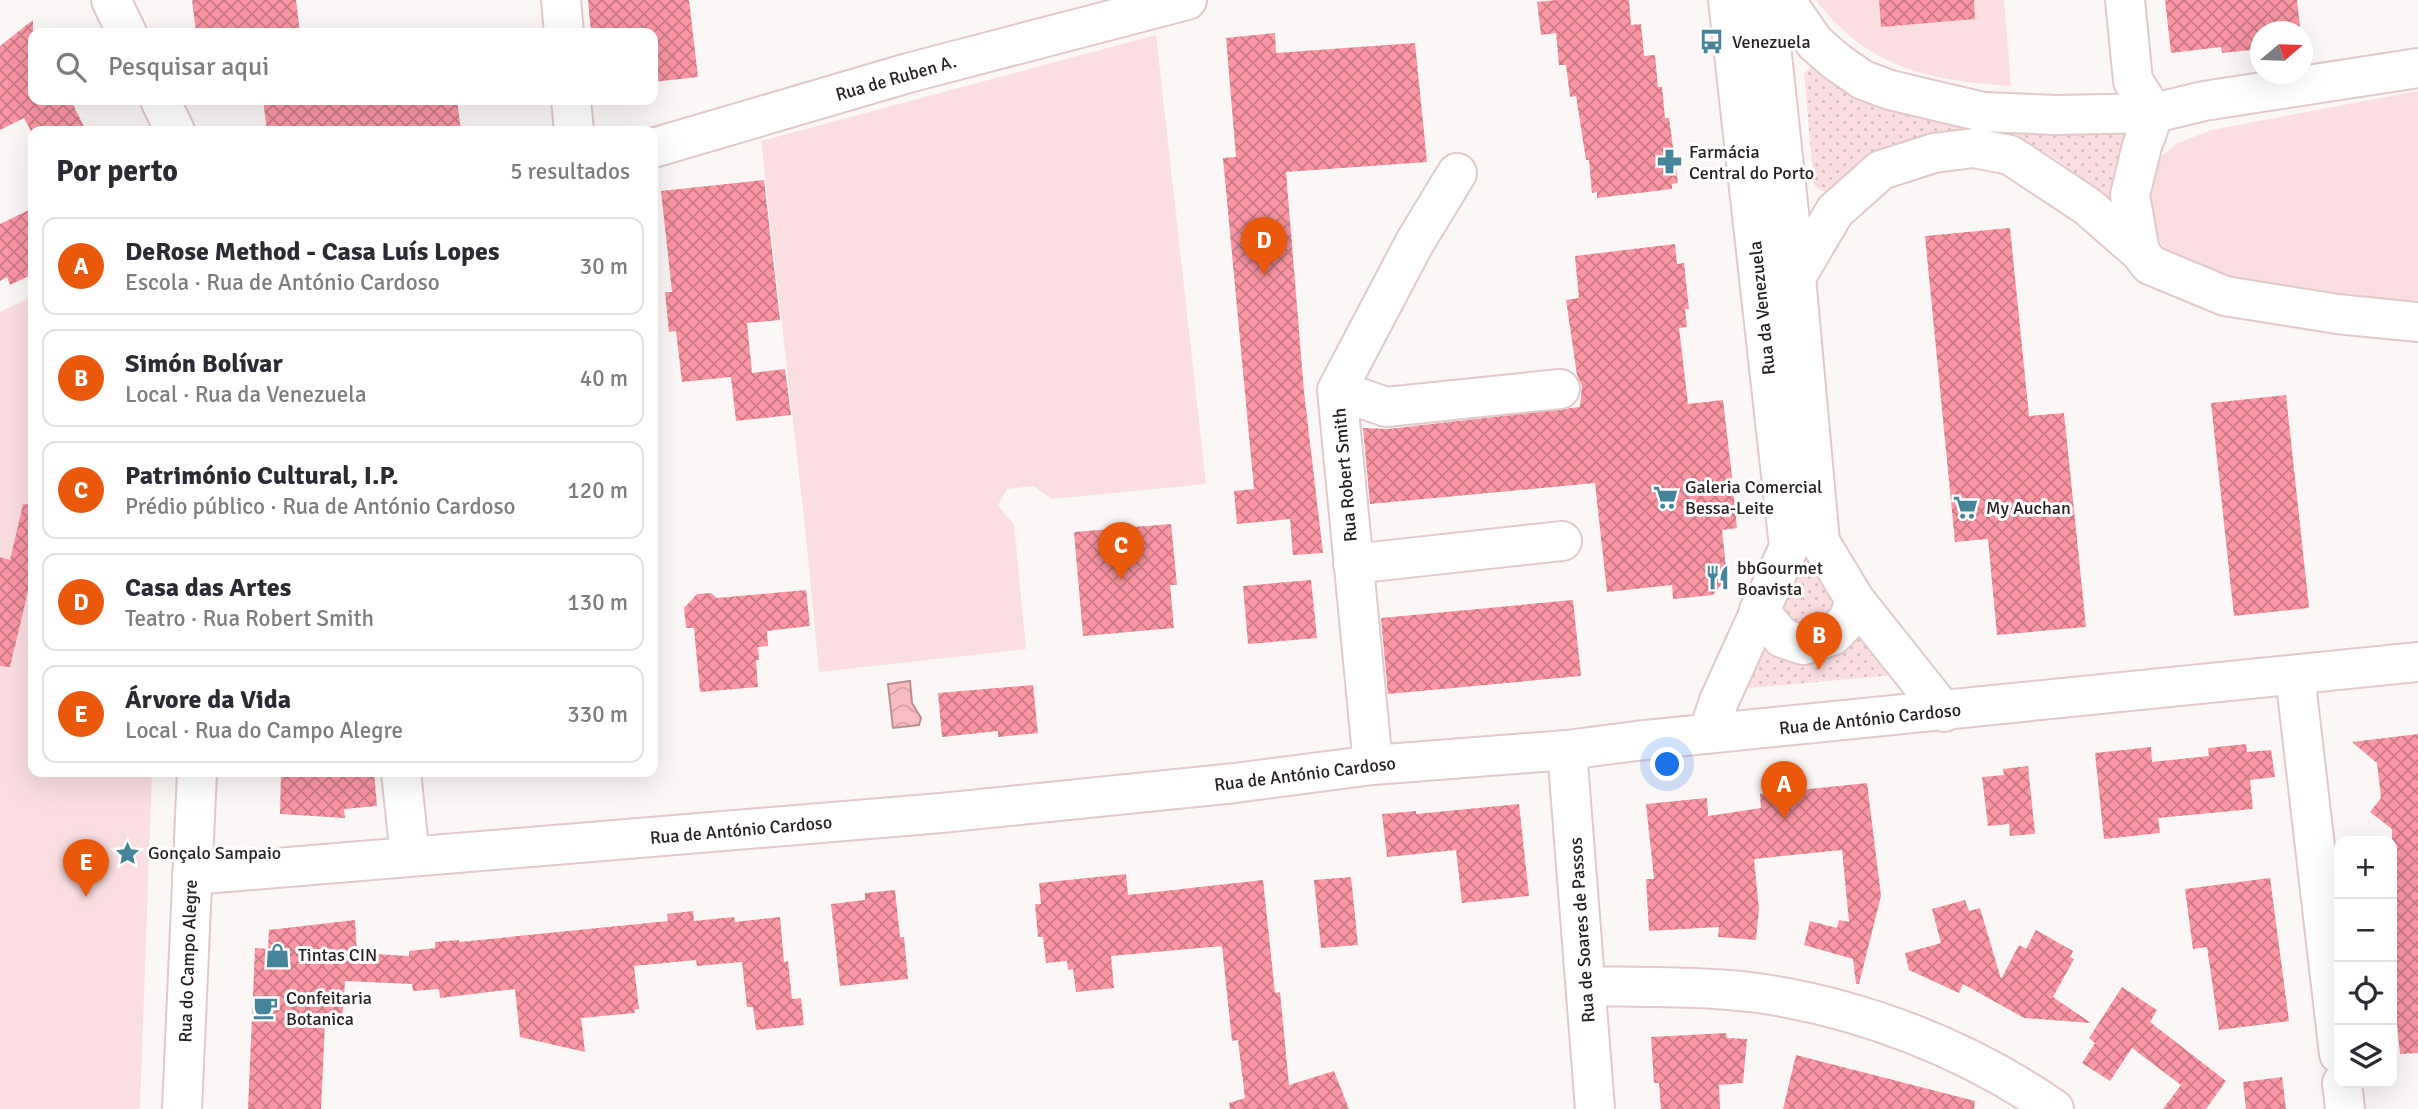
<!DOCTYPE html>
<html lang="pt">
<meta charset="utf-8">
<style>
body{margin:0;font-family:Signika,sans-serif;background:#f7f7f7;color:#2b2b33}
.controls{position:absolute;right:21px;bottom:21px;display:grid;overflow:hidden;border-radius:14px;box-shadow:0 7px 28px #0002}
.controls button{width:63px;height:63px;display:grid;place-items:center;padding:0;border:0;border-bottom:2px solid #e1e1e2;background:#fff;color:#2b2b33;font:35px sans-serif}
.compass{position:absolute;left:2250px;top:21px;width:63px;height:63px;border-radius:50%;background:#fff;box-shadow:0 7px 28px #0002;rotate:71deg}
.you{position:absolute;left:1668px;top:765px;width:24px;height:24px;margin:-18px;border:5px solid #fff;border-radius:50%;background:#1a73e8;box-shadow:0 0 0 10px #1a73e833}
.badge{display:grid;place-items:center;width:46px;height:46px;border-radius:50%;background:#ea580c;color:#fff;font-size:23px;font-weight:700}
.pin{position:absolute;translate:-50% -58px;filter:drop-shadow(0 2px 4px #0008)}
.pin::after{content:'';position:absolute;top:37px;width:24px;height:21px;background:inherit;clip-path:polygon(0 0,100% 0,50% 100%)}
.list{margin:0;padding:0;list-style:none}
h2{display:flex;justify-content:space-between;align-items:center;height:91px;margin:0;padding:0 28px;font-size:30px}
h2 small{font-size:23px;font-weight:400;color:#7c7c81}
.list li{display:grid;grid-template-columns:46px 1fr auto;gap:21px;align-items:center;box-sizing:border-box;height:98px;margin:0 14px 14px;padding:0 14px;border:2px solid #e1e1e2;border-radius:14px}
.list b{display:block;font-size:26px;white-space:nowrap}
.list p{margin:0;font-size:23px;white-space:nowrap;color:#7c7c81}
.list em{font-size:23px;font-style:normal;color:#7c7c81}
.icon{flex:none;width:38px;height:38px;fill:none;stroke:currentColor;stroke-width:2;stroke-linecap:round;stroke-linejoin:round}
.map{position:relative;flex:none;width:2418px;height:1109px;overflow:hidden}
.search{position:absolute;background:#fff;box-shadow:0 7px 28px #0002;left:28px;top:28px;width:630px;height:77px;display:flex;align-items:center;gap:18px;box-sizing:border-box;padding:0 24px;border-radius:14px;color:#7c7c81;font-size:26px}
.panel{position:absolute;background:#fff;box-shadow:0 7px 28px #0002;left:28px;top:126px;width:630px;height:651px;border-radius:14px}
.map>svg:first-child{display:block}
.grass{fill:url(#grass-dots)}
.green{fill:#fadee1}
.water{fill:url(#water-waves);stroke:#bc8e93;stroke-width:2}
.building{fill:url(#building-cross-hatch)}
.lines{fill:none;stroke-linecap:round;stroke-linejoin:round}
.minor-casing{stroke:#e2c9cb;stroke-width:42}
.major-casing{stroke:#e2c9cb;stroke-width:42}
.minor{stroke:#fff;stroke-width:38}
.major{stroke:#fff;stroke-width:38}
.labels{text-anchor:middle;stroke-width:6;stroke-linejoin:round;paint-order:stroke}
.poi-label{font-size:18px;fill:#2a2122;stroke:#fff;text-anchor:start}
.street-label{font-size:18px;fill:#2a2122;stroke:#fff}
</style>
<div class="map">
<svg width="2418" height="1109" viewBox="0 0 2418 1109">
<defs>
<pattern id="grass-dots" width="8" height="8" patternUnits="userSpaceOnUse" patternTransform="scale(1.75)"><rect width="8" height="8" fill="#fadee1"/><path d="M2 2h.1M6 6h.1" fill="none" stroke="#d6bec1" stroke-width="1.8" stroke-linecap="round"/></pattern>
<pattern id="water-waves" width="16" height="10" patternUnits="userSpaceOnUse" patternTransform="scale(1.75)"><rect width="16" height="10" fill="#fabcc3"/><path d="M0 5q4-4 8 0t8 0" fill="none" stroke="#d6a1a7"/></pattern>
<pattern id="building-cross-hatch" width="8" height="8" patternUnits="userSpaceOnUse" patternTransform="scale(1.75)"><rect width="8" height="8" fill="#fb96a4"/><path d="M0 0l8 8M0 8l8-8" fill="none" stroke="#cb7a85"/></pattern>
</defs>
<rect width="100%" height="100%" fill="#fcf7f7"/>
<!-- grass -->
<path class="grass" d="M1752,0L1836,599L1829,618L1810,627L1790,621L1779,603Z
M1816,64L2133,125L2117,215L2079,176L2057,160L2032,147L1871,158L1848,173L1827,193L1814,186L1804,73Z
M1857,630L1895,675L1739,689L1758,642Z"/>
<!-- green -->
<path class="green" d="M1816,0H1879L1881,27L1970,0H2004L2011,86C1930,81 1867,68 1816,0Z
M1156,35L1206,484L1052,499L1033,486L1007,489L998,505L1014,525L1026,649L819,672L805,527L761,141Z
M2418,91V300L2330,303L2232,282L2170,260L2150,223L2155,162L2176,144L2211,130Z
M33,296V772H152L140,1109H0V312Z"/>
<!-- water -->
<path class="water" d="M910,681L912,703L921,718L919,725L893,728L888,684Z"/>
<!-- building -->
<path class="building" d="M192,0H296L300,33H196Z
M588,0H689L698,77L653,82V33H591Z
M1556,0H1629L1631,25L1641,24L1644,56L1655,55L1658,87H1662L1665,118H1669L1678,183L1672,184V189L1597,198V192L1592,193L1589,160H1586L1576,96L1570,97L1566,65H1559L1556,33L1541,35L1537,2Z
M1879,0H1974L1975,19L1881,27Z
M2165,0H2297L2300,27L2258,32L2260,49L2222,53L2221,47L2171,53Z
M33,20V100H71L86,131H31L24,118L0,130V46Z
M1275,33L1276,53L1415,43L1427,162L1286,172L1304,392L1323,553L1293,555L1290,519L1237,524L1234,491L1254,489L1223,158L1236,157L1226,38Z
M263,100H457L461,131H267Z
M764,180L780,320L747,323L752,373L785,369L791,415L736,421L731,377L682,382L676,331L669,332L665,292H672L661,191Z
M33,208V274L10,285L7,277L0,281V224Z
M2010,228L2029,416L2064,413L2086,627L1997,635L1988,539L1955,542L1925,236Z
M1675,244L1677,264L1684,263L1689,309H1685L1687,327L1679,328L1688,404L1723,400L1732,477L1737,528L1722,530L1727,577L1713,595L1673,599L1672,585L1607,592L1595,483L1370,504L1363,428L1388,429L1580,407L1582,386L1577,375L1566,300L1579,298L1575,256Z
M2286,395L2309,608L2234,616L2211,403Z
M23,504L33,505V570L10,667L0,666V557L10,560Z
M1171,524L1177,585H1170L1174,628L1083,636L1074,532Z
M1311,580L1317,638L1248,644L1243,586Z
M806,590L810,626L767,631L768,646L758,647L759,660H756L758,687L700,692L694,628H686L684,608L697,594L711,593L717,598Z
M1573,600L1581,676L1388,694L1381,618Z
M1033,685L1038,733L998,737V731L942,737L938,693Z
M2418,734V1053L2400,1054L2392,973V829L2370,812L2381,798L2377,763L2352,742Z
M2246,744L2247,752L2271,750L2275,777L2250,780L2253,809L2158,818L2160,833L2104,839L2095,753L2151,747L2152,762L2209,756L2208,748Z
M2028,766L2035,834L2010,836L2009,824L1988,826L1982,777L2004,775L2003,769Z
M281,772H374L377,806L344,809L345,818L280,814Z
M1867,783L1881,896L1859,984H1856L1853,959L1804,945L1810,921L1837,928L1839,920L1849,922L1842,850L1754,859L1759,909L1756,940L1718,937L1719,927L1649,931L1646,879H1654L1646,804L1707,798L1708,816L1761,808L1760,794Z
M1519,804L1529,896L1462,903L1456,850L1387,857L1382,814L1416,811V814Z
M1126,874L1128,895L1263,880L1275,993L1280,992L1289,1085L1334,1071L1349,1109H1230L1229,1103L1245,1098L1238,1040L1232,1041L1222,946L1111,956L1114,988L1076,992L1073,969L1068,970L1067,961L1046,963L1043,937H1038L1035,904H1041L1039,883Z
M1351,877L1358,945L1321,948L1314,880Z
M2270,878L2289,1021L2219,1030L2207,947L2193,949L2185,889Z
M895,890L900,937H904L908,979L840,986L831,904L865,900V893Z
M1965,900L1969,911L1980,908L2001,979L2019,945L2026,949L2036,930L2073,951L2070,957L2074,959L2053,997L2091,1023L2024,1018L1963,984L1959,993L1909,970L1905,953L1941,943L1932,909Z
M693,911L694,921L734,917L735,922L780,917L784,962L788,961L792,999L801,998L804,1025L756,1030L753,1007H747L742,962L697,966L696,960L634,966L639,1009L634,1010L635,1013L581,1018L585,1052L520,1037L515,989L440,998L439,989L413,991L412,984L345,981L342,1024L325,1023L321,1109H248L255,948L268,949L269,930L355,920L357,953L409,956V951L435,948V942L459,940V942L668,921L667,914Z
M2122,987L2157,1010L2150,1022L2226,1081L2206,1109H2163L2181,1085L2132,1048L2110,1081L2082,1063L2095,1043L2089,1038Z
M1726,1033L1727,1038L1747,1039L1743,1083L1719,1085L1720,1109H1661L1659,1083H1654L1651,1037Z
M1796,1055L1975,1101L1974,1109H1783Z
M2282,1077L2286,1109H2246L2243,1082Z"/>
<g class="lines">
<defs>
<path id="minor" d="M561,0L564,33
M1766,0L1796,277L1820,542L1855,600L1944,712
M1785,0L1815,43L1837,62L1863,80L1890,90L1983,112L2056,115L2154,113L2204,101L2418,68
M2125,0L2133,81L2154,113L2142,146L2130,195L2140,252
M571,100L574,131
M653,148L908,73L1187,0
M1796,277L1835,211L1881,170L1934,153L1974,148L2010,155L2087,206L2140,252L2150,265L2225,296L2337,314L2418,322
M1337,390L1386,407L1560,389
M1353,564L1562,541
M1759,610L1782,638L1803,645L1832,636L1848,620L1855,600
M2295,675L2339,1054
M1708,734L1719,701L1789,547L1728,0
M1567,750L1595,1109
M1373,765L1337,390L1415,242L1457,173
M401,772L410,857
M192,875L941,813L1235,783L1373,765L1567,750L1636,741L2418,662
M1587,986C1643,987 1701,986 1758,993C1862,1008 1968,1049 2054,1109
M2342,1083L2345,1109"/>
<path id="major" d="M111,0L127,33
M160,100L175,131
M182,1109L197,772"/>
</defs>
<!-- minor casing -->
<use href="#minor" class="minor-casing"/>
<!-- major casing -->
<use href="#major" class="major-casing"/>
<!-- minor -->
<use href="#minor" class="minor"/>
<!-- major -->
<use href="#major" class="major"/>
</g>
<!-- icons -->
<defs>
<symbol id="bus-bare" viewBox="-9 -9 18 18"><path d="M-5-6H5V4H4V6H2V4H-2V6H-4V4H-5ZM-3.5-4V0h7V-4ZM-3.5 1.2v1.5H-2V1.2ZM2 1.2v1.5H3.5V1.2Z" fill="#458499" stroke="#fff" stroke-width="2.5" paint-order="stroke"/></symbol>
<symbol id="pharmacy-bare" viewBox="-9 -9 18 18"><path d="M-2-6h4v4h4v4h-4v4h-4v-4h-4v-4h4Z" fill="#458499" stroke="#fff" stroke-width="2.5" paint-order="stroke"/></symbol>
<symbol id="supermarket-bare" viewBox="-9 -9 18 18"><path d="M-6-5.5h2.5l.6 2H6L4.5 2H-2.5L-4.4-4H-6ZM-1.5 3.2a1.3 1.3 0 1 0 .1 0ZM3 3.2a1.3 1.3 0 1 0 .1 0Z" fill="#458499" stroke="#fff" stroke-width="2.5" paint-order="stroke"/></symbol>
<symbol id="restaurant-bare" viewBox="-9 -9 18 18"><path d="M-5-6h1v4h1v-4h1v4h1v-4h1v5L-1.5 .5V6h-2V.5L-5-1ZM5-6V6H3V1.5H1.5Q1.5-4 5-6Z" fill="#458499" stroke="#fff" stroke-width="2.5" paint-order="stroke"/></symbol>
<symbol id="sight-bare" viewBox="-9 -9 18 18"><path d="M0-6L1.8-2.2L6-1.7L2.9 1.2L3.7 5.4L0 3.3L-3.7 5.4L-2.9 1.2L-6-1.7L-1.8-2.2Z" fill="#458499" stroke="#fff" stroke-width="2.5" paint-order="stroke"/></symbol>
<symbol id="shop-bare" viewBox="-9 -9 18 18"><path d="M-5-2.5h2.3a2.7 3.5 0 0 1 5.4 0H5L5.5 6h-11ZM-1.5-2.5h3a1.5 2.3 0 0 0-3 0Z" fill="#458499" stroke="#fff" stroke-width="2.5" paint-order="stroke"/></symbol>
<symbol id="cafe-bare" viewBox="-9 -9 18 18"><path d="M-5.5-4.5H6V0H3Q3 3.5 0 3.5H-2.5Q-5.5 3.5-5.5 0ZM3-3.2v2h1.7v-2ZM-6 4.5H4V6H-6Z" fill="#458499" stroke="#fff" stroke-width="2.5" paint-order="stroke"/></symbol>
</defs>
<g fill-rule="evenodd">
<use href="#bus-bare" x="1694" y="24" width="35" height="35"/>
<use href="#pharmacy-bare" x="1652" y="144" width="35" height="35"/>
<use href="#supermarket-bare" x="1648" y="480" width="35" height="35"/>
<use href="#supermarket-bare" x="1948" y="490" width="35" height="35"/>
<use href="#restaurant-bare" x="1700" y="560" width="35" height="35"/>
<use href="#sight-bare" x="110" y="836" width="35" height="35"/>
<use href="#shop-bare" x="260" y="938" width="35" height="35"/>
<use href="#cafe-bare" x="248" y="990" width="35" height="35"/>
</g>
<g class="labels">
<!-- poi labels -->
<g class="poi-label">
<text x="1732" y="48">Venezuela</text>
<text x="1689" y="158">Farmácia<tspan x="1689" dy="21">Central do Porto</tspan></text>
<text x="1685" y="493">Galeria Comercial<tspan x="1685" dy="21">Bessa-Leite</tspan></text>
<text x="1986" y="514">My Auchan</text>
<text x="1737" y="574">bbGourmet<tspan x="1737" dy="21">Boavista</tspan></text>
<text x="148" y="859">Gonçalo Sampaio</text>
<text x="298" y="961">Tintas CIN</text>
<text x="286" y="1004">Confeitaria<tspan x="286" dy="21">Botanica</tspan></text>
</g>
<!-- street labels -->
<g class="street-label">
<text transform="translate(896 78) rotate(-16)" y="6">Rua de Ruben A.</text>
<text transform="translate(1762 308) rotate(-96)" y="6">Rua da Venezuela</text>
<text transform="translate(1345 475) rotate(-95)" y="6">Rua Robert Smith</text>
<text transform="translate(1870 719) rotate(-6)" y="6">Rua de António Cardoso</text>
<text transform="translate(1305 774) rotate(-7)" y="6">Rua de António Cardoso</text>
<text transform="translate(741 830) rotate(-5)" y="6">Rua de António Cardoso</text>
<text transform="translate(1582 930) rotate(-94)" y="6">Rua de Soares de Passos</text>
<text transform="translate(188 961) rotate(-88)" y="6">Rua do Campo Alegre</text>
</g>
</g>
</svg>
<div class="controls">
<button>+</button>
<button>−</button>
<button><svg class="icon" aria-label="locate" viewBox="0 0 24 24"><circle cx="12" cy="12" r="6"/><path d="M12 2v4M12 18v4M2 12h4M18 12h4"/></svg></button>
<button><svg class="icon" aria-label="layers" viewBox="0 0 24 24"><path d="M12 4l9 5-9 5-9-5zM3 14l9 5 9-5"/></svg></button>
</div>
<svg class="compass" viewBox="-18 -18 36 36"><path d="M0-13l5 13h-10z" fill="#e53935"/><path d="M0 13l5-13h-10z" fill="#7c7c81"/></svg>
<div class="you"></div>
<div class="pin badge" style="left:1784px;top:819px">A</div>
<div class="pin badge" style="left:1819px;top:670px">B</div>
<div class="pin badge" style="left:1121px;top:580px">C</div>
<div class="pin badge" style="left:1264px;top:275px">D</div>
<div class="pin badge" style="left:86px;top:897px">E</div>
<div class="search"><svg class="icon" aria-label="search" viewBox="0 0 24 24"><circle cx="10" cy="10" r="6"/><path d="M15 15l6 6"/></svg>Pesquisar aqui</div>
<section class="panel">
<h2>Por perto<small>5 resultados</small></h2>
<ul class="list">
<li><span class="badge">A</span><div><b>DeRose Method - Casa Luís Lopes</b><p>Escola · Rua de António Cardoso</p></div><em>30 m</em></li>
<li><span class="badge">B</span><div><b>Simón Bolívar</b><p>Local · Rua da Venezuela</p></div><em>40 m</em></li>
<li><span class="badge">C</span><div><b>Património Cultural, I.P.</b><p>Prédio público · Rua de António Cardoso</p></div><em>120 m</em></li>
<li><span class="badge">D</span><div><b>Casa das Artes</b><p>Teatro · Rua Robert Smith</p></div><em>130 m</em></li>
<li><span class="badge">E</span><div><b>Árvore da Vida</b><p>Local · Rua do Campo Alegre</p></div><em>330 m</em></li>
</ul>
</section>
</div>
